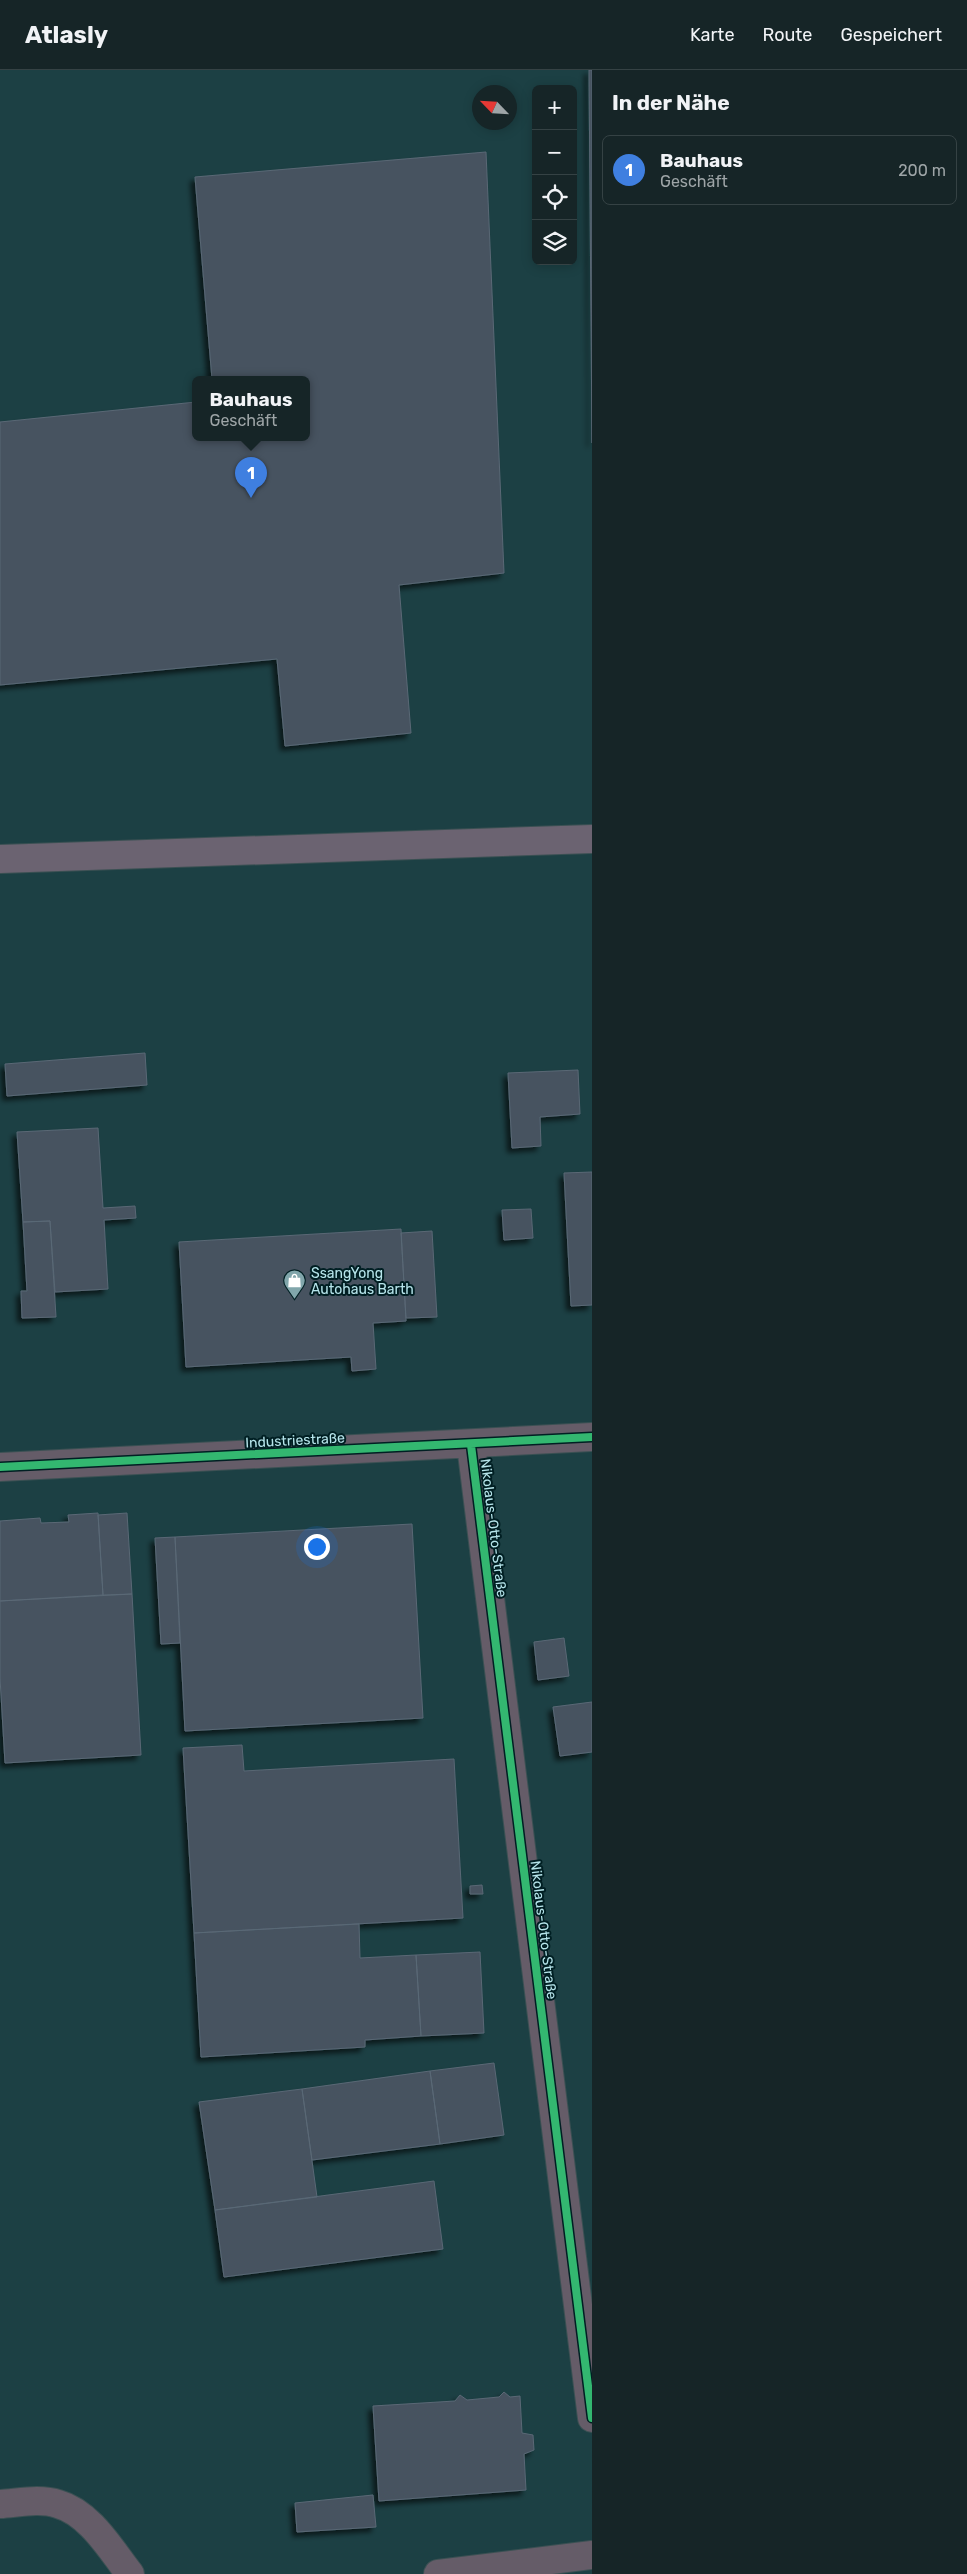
<!DOCTYPE html>
<html lang="de">
<meta charset="utf-8">
<style>
body{margin:0;font-family:Rubik,sans-serif;background:#1f2d2f;color:#f1f3f6}
.controls{position:absolute;right:15px;top:15px;display:grid;overflow:hidden;border-radius:8px;box-shadow:0 2px 12px #0003}
.controls button{width:45px;height:45px;display:grid;place-items:center;padding:0;border:0;border-bottom:1px solid #354244;background:#162527;color:#f1f3f6;font:25px sans-serif}
.compass{position:absolute;left:472px;top:15px;width:45px;height:45px;border-radius:50%;background:#162527;box-shadow:0 2px 12px #0003;rotate:295deg}
.you{position:absolute;left:316px;top:1476px;width:18px;height:18px;margin:-12px;border:4px solid #fff;border-radius:50%;background:#1a73e8;box-shadow:0 0 0 8px #1a73e833}
.badge{display:grid;place-items:center;width:32px;height:32px;border-radius:50%;background:#8c9099;color:#fff;font-size:16px;font-weight:700}
.pin{position:absolute;translate:-50% -41px;filter:drop-shadow(0 1px 2px #0008)}
.pin::after{content:'';position:absolute;top:26px;width:18px;height:15px;background:inherit;clip-path:polygon(0 0,100% 0,50% 100%)}
.popup{position:absolute;left:192px;top:306px;width:118px;height:65px;box-sizing:border-box;display:grid;place-content:center;border-radius:8px;background:#162527;filter:drop-shadow(0 1px 4px #0005);font-size:16px;white-space:nowrap;color:#9ea5a7}
.popup b{font-size:19px;color:#f1f3f6}
.popup::after{content:'';position:absolute;left:50%;top:100%;margin-left:-10px;border:10px solid transparent;border-top-color:#162527}
.list{margin:0;padding:0;list-style:none}
h2{display:flex;justify-content:space-between;align-items:center;height:65px;margin:0;padding:0 20px;font-size:21px}
h2 small{font-size:16px;font-weight:400;color:#9ea5a7}
.list li{display:grid;grid-template-columns:32px 1fr auto;gap:15px;align-items:center;box-sizing:border-box;height:70px;margin:0 10px 10px;padding:0 10px;border:1px solid #354244;border-radius:8px}
.list b{display:block;font-size:19px;white-space:nowrap}
.list p{margin:0;font-size:16px;white-space:nowrap;color:#9ea5a7}
.list em{font-size:16px;font-style:normal;color:#9ea5a7}
.icon{flex:none;width:28px;height:28px;fill:none;stroke:currentColor;stroke-width:2;stroke-linecap:round;stroke-linejoin:round}
.map{position:relative;flex:none;width:592px;height:2504px;overflow:hidden}
header{display:flex;align-items:center;gap:30px;box-sizing:border-box;height:70px;padding:0 25px;background:#162527;border-bottom:1px solid #354244}
header strong{font-size:24px}
nav{display:flex;gap:28px;margin-inline-start:auto;font-size:18px}
main{display:flex}
aside{flex:1;background:#162527}
.map>svg:first-child{display:block}
.built{fill:#1c4044;fill-rule:evenodd}
.building{fill:#465361;stroke:#5a6875;filter:url(#shadow)}
.lines{fill:none;stroke-linecap:round;stroke-linejoin:round}
.minor-casing{stroke:#3b5053;stroke-width:30}
.major-casing{stroke:#3b5053;stroke-width:30}
.minor{stroke:#655c68;stroke-width:28}
.major{stroke:#6b6371;stroke-width:28}
.cycleway-casing{stroke:#001f23;stroke-width:11}
.cycleway{stroke:#33b770;stroke-width:8}
.labels{text-anchor:middle;stroke-width:4;stroke-linejoin:round;paint-order:stroke}
.poi-label{font-size:14px;fill:#b6e5eb;stroke:#001f23;text-anchor:start}
.street-label{font-size:14px;fill:#b6e5eb;stroke:#001f23}
</style>
<header>
<strong>Atlasly</strong>
<nav><a>Karte</a><a>Route</a><a>Gespeichert</a></nav>
</header>
<main>
<div class="map">
<svg width="592" height="2504" viewBox="0 0 592 2504">
<defs>
<filter id="shadow"><feDropShadow dx="-4.5" dy="4.5" stdDeviation="2.5" flood-color="#0009"/></filter>
</defs>
<rect width="100%" height="100%" fill="#1e3134"/>
<!-- built -->
<path class="built" d="M0,0H592V2504H0ZM536,19H573V191H536ZM480,22H510V52H480ZM196,309H306V367H196Z"/>
<!-- building -->
<path class="building" d="M589,0H592V373Z
M486,82L504,503L399,515L411,663L285,676L277,589L0,615V352L196,332V367H306V309H212L195,107Z
M145,983L147,1015L7,1026L5,994Z
M578,1000L580,1044L540,1047L541,1076L512,1078L508,1003Z
M98,1058L103,1138L135,1136L136,1148L104,1150L108,1219L55,1222L50,1151L23,1152L17,1062Z
M592,1102V1235L571,1236L564,1103Z
M531,1139L533,1168L504,1170L502,1140Z
M50,1151L56,1247L22,1248L21,1221H27L23,1152Z
M401,1159L406,1251L373,1253L376,1299L352,1301L351,1287L186,1297L179,1172Z
M432,1161L437,1247L406,1248L401,1163Z
M98,1443L103,1525L0,1531V1451L40,1448L41,1453L69,1452L68,1445Z
M127,1443L132,1524L103,1525L98,1445Z
M412,1454L423,1648L185,1661L175,1467Z
M175,1467L180,1573L161,1574L155,1468Z
M132,1524L141,1685L5,1693L0,1608V1531Z
M564,1568L569,1606L538,1610L534,1572Z
M592,1632V1682L560,1686L553,1637Z
M242,1675L244,1701L454,1689L463,1848L194,1863L183,1678Z
M482,1815L483,1824H470V1816Z
M359,1854L360,1888L416,1885L421,1966L365,1970V1977L201,1987L194,1863Z
M480,1882L484,1963L421,1966L416,1885Z
M494,1993L504,2065L440,2074L430,2001Z
M430,2001L440,2074L312,2090L302,2019Z
M302,2019L317,2127L215,2140L199,2032Z
M434,2111L443,2179L224,2207L215,2140Z
M504,2322L510,2327L520,2326L522,2363L533,2365L534,2380L524,2384L526,2420L379,2431L373,2336L455,2331L460,2325L467,2330L499,2327Z
M373,2425L376,2457L297,2462L295,2433Z"/>
<g class="lines">
<defs>
<path id="minor" d="M471,1375L592,2348
M0,1397L592,1367
M0,2434C18,2433 40,2428 58,2434C90,2443 111,2480 130,2504
M438,2504L592,2485"/>
<path id="major" d="M0,789L592,769"/>
</defs>
<!-- minor casing -->
<use href="#minor" class="minor-casing"/>
<!-- major casing -->
<use href="#major" class="major-casing"/>
<!-- minor -->
<use href="#minor" class="minor"/>
<!-- major -->
<use href="#major" class="major"/>
<defs>
<path id="cycleway" d="M471,1375L592,2348
M0,1397L592,1367"/>
</defs>
<!-- cycleway casing -->
<use href="#cycleway" class="cycleway-casing"/>
<!-- cycleway -->
<use href="#cycleway" class="cycleway"/>
</g>
<!-- icons -->
<defs>
<symbol id="shop-pin" viewBox="-11 -11 22 30"><path d="M0 17L-7.5 6A9.5 9.5 0 1 1 7.5 6Z" fill="#81a6ab" stroke="#001f23"/><path d="M-5-2.5h2.3a2.7 3.5 0 0 1 5.4 0H5L5.5 6h-11ZM-1.5-2.5h3a1.5 2.3 0 0 0-3 0Z" fill="#fff"/></symbol>
</defs>
<g fill-rule="evenodd">
<use href="#shop-pin" x="282" y="1198" width="25" height="34"/>
</g>
<g class="labels">
<!-- poi labels -->
<g class="poi-label">
<text x="311" y="1208">SsangYong<tspan x="311" dy="16">Autohaus Barth</tspan></text>
</g>
<!-- street labels -->
<g class="street-label">
<text transform="translate(295 1370) rotate(-3)" y="5">Industriestraße</text>
<text transform="translate(494 1458) rotate(83)" y="5">Nikolaus-Otto-Straße</text>
<text transform="translate(544 1860) rotate(83)" y="5">Nikolaus-Otto-Straße</text>
</g>
</g>
</svg>
<div class="controls">
<button>+</button>
<button>−</button>
<button><svg class="icon" aria-label="locate" viewBox="0 0 24 24"><circle cx="12" cy="12" r="6"/><path d="M12 2v4M12 18v4M2 12h4M18 12h4"/></svg></button>
<button><svg class="icon" aria-label="layers" viewBox="0 0 24 24"><path d="M12 4l9 5-9 5-9-5zM3 14l9 5 9-5"/></svg></button>
</div>
<svg class="compass" viewBox="-18 -18 36 36"><path d="M0-13l5 13h-10z" fill="#e53935"/><path d="M0 13l5-13h-10z" fill="#9ea5a7"/></svg>
<div class="you"></div>
<div class="pin badge" style="left:251px;top:428px;background:#3f7fe0">1</div>
<div class="popup"><b>Bauhaus</b>Geschäft</div>
</div>
<aside>
<h2>In der Nähe<small></small></h2>
<ul class="list">
<li><span class="badge" style="background:#3f7fe0">1</span><div><b>Bauhaus</b><p>Geschäft</p></div><em>200 m</em></li>
</ul>
</aside>
</main>
